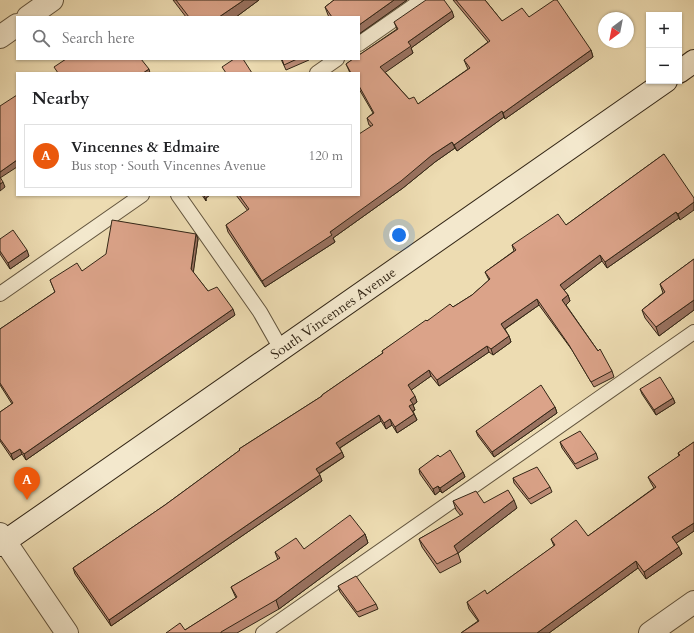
<!DOCTYPE html>
<meta charset="utf-8">
<style>
body{margin:0;font-family:Cardo,serif;background:#f2f2f2;color:#202124}
.controls{position:absolute;right:12px;top:12px;display:grid;overflow:hidden;border-radius:0px;box-shadow:0 1px 3px #0004}
.controls button{width:36px;height:36px;display:grid;place-items:center;padding:0;border:0;border-bottom:1px solid #e0e0e0;background:#fff;color:#202124;font:20px sans-serif}
.compass{position:absolute;left:598px;top:12px;width:36px;height:36px;border-radius:50%;background:#fff;box-shadow:0 1px 3px #0004;rotate:212deg}
.you{position:absolute;left:399px;top:235px;width:14px;height:14px;margin:-10px;border:3px solid #fff;border-radius:50%;background:#1a73e8;box-shadow:0 0 0 6px #1a73e833}
.badge{display:grid;place-items:center;width:26px;height:26px;border-radius:50%;background:#ea580c;color:#fff;font-size:13px;font-weight:700}
.pin{position:absolute;translate:-50% -33px;filter:drop-shadow(0 1px 2px #0008)}
.pin::after{content:'';position:absolute;top:21px;width:14px;height:12px;background:inherit;clip-path:polygon(0 0,100% 0,50% 100%)}
.list{margin:0;padding:0;list-style:none}
h2{display:flex;justify-content:space-between;align-items:center;height:52px;margin:0;padding:0 16px;font-size:17px}
h2 small{font-size:13px;font-weight:400;color:#757577}
.list li{display:grid;grid-template-columns:26px 1fr auto;gap:12px;align-items:center;box-sizing:border-box;height:64px;margin:0 8px 8px;padding:0 8px;border:1px solid #e0e0e0;border-radius:0px}
.list b{display:block;font-size:15px;white-space:nowrap}
.list p{margin:0;font-size:13px;white-space:nowrap;color:#757577}
.list em{font-size:13px;font-style:normal;color:#757577}
.icon{flex:none;width:22px;height:22px;fill:none;stroke:currentColor;stroke-width:2;stroke-linecap:round;stroke-linejoin:round}
.map{position:relative;flex:none;width:694px;height:633px;overflow:hidden}
.search{position:absolute;background:#fff;box-shadow:0 1px 3px #0004;left:16px;top:16px;width:344px;height:44px;display:flex;align-items:center;gap:10px;box-sizing:border-box;padding:0 14px;border-radius:0px;color:#757577;font-size:15px}
.panel{position:absolute;background:#fff;box-shadow:0 1px 3px #0004;left:16px;top:72px;width:344px;height:124px;border-radius:0px}
.map>svg:first-child{display:block}
.lines{fill:none;stroke-linecap:round;stroke-linejoin:round}
.lane-casing{stroke:#62543d;stroke-width:16}
.street-casing{stroke:#62543d;stroke-width:24}
.secondary-casing{stroke:#332616;stroke-width:24}
.lane{stroke:#f3e8cd;stroke-width:14}
.street{stroke:#f3e8cd;stroke-width:22}
.secondary{stroke:#f3e8cd;stroke-width:22}
.wall{fill:#bc8c76;stroke:#332616}
.shaded-wall{fill:#997260;stroke:#332616}
.building{fill:#dba389;stroke:#332616}
.labels{text-anchor:middle;stroke-width:3.5;stroke-linejoin:round;paint-order:stroke}
.street-label{font-size:14px;fill:#332616;stroke:#f3e8cd}
</style>
<div class="map">
<svg width="694" height="633" viewBox="0 0 694 633">
<rect width="100%" height="100%" fill="#eddcb2"/>
<filter id="stains"><feTurbulence type="fractalNoise" baseFrequency=".005" numOctaves="4"/><feColorMatrix values="0 0 0 0 .2 0 0 0 0 .09 0 0 0 0 .02 0 0 0 .5 -.17"/></filter>
<radialGradient id="worn" r=".72"><stop offset=".6" stop-color="#630" stop-opacity="0"/><stop offset="1" stop-color="#630" stop-opacity=".3"/></radialGradient>
<g class="lines">
<defs>
<path id="lane" d="M359,44L422,0
M317,73L337,59
M178,195L260,312L281,349
M0,294L142,195
M263,633L694,332"/>
<path id="street" d="M28,17L52,0
M0,37L17,25
M0,534L67,633
M650,633L694,602"/>
<path id="secondary" d="M679,72L694,61
M0,545L666,81"/>
</defs>
<!-- lane casing -->
<use href="#lane" class="lane-casing"/>
<!-- street casing -->
<use href="#street" class="street-casing"/>
<!-- secondary casing -->
<use href="#secondary" class="secondary-casing"/>
<!-- lane -->
<use href="#lane" class="lane"/>
<!-- street -->
<use href="#street" class="street"/>
<!-- secondary -->
<use href="#secondary" class="secondary"/>
</g>
<!-- wall -->
<path class="wall" d="M173,0H259L236,17H186Z
M334,0H407L359,34V17H329L328,15L325,7Z
M453,0H485L502,21L529,17L591,50L593,57L505,119L504,117L457,151L455,148L435,162L403,188L333,238L335,242L265,287L228,232L226,225L248,211L236,195H359L371,126L369,125L367,118L373,113L359,89V73H350L346,64L397,29L394,22L454,17L411,48L413,53L385,72L409,99L418,104L468,69L467,67L464,60L488,42Z
M281,59H309V60L286,70Z
M664,154L680,220L679,218L607,268L602,261L564,290L568,295L570,301L566,305L612,371L614,377L594,387L572,350L539,305L505,329L509,336L511,342L493,355L489,352L439,386L431,376L411,390L417,402L413,405L415,410L413,411L417,420L397,433L392,425L386,429L381,421L340,448L344,457L319,474L322,481L111,626L75,574L73,568L165,505L240,450L239,449L322,396V395L383,353L382,351L427,321L453,307L472,295L489,280L485,272L514,251L512,245L566,225Z
M202,195H210L206,198V201Z
M196,234L198,239L193,272L208,291L235,315L26,460L22,454L13,460L0,441V412L12,404L0,385V329L55,292L50,280L82,271Z
M0,239L29,256L10,269L0,254Z
M694,259V310L659,336L645,318L642,310L663,293L660,284Z
M640,389L673,398L675,403L656,415L642,394Z
M555,407L557,413L494,457L478,436L476,431Z
M560,442L596,453L598,459L577,469L562,448Z
M694,442V531L676,543L682,554L646,579L638,568L549,633H461L478,621L469,609L467,602L487,594L554,546L551,539L588,536L654,488L651,483L648,477L679,456L678,453Z
M440,457L463,472L465,477L442,493L440,491L435,495L420,474L419,469Z
M513,478L550,487L552,492L531,504L514,483Z
M453,501L484,503L517,508L458,553L461,562L440,573L422,547L419,539L461,516L456,510Z
M365,534L368,543L279,609L237,633H166L185,630L236,598L231,587L278,560L275,552L304,549Z
M338,586L376,604L378,609L359,617L340,592Z"/>
<!-- shaded-wall -->
<path class="shaded-wall" d="M244,0H259L236,17H219Z
M394,0H407L359,34V25Z
M452,11L454,17L411,48L413,53L383,74L380,67L408,42Z
M591,50L593,57L505,119L503,113Z
M149,69L150,73H143Z
M502,111L504,117L457,151L454,145Z
M452,142L455,148L435,162L403,188L333,238L335,242L265,287L262,281L330,232L432,155Z
M17,160V167L0,178V172Z
M3,182L5,187L0,191V184Z
M204,195H210L206,198V201Z
M694,202V210L680,220L678,214Z
M676,212L679,218L607,268L605,262Z
M196,234L198,239L193,275L191,269Z
M27,250L29,256L10,269L8,263Z
M600,255L602,261L563,291L560,285Z
M568,295L570,301L565,306L562,300Z
M537,299L539,305L503,330L501,324Z
M694,300V310L659,336L656,327Z
M233,309L235,315L26,460L24,454Z
M509,336L511,342L493,355L491,349Z
M487,346L489,352L439,386L437,380Z
M429,370L431,376L410,391L408,385Z
M415,396L417,402L413,405L415,410L411,412L409,406L410,400Z
M673,398L675,403L656,415L654,410Z
M555,407L557,413L494,457L492,452Z
M414,414L417,420L397,433L395,427Z
M379,415L381,421L338,449L336,443Z
M390,419L392,425L386,429L384,423Z
M20,449L22,454L13,460L11,454Z
M342,452L344,457L318,474L316,469Z
M463,472L465,477L442,493L440,488Z
M320,475L322,481L111,626L109,620Z
M438,486L440,491L435,495L433,489Z
M514,500L517,508L457,554L454,546Z
M694,523V531L675,544L672,537Z
M365,534L368,543L279,609L276,600Z
M679,547L682,554L646,579L644,572Z
M636,561L638,568L549,633H537Z"/>
<!-- building -->
<path class="building" d="M176,0H244L219,17H189Z
M334,0H394L359,25V17H332L325,7Z
M426,0H444L452,11L408,42L411,46L380,67L409,99L414,97L418,104L470,68L464,60L490,41L456,0H485L502,21L522,8L529,17L554,0H557L591,50L503,113L502,111L454,145L452,142L432,155L401,181L330,232L332,235L262,281L226,225L249,209L239,195H359V134L373,125L367,118L374,113L359,86V73H351L346,64L353,59H359V55L398,29L394,22Z
M66,59H141L149,69L143,73H58L54,67Z
M234,59H243L252,73H226L222,67Z
M282,59H297L284,65Z
M17,95V160L0,172V106Z
M664,154L694,198V202L678,214L676,212L605,262L600,255L560,285L568,295L562,300L598,351L600,349L612,371L591,382L569,345L537,299L501,324L509,336L491,349L487,346L437,380L429,370L408,385L415,396L410,400L413,404L409,406L414,414L395,427L390,419L384,423L379,415L336,443L342,452L316,469L320,475L109,620L73,568L165,505L240,450L239,449L322,396V395L383,353L382,351L426,320L427,321L450,304L453,307L472,295L490,279L485,272L516,250L512,245L558,214L566,225Z
M0,177L3,182L0,184Z
M112,220L196,234L191,269L208,291L217,287L233,309L24,454L20,449L11,454L0,439V412L13,403L0,383V329L55,292L50,280L77,263L82,271L106,254Z
M13,230L27,250L8,263L0,251V239Z
M694,259V300L656,327L642,310L665,292L660,284Z
M660,377L673,398L654,410L640,389Z
M541,385L555,407L492,452L476,431Z
M580,431L596,453L575,464L560,442Z
M694,442V523L672,537L679,547L644,572L636,561L537,633H461L479,621L467,602L485,590L487,594L555,545L551,539L576,520L588,536L656,487L648,477L680,455L678,453Z
M450,450L463,472L440,488L438,486L433,489L419,469L438,455L440,457Z
M537,467L550,487L529,499L513,478Z
M508,490L514,500L454,546L458,553L437,564L419,539L463,514L453,501L476,491L484,503Z
M350,515L365,534L276,600L221,632V633H166L180,623L185,630L237,597L231,587L280,558L275,552L296,538L304,549Z
M356,576L376,604L357,612L338,586Z"/>
<g class="labels">
<!-- street labels -->
<g class="street-label">
<text transform="translate(333 313) rotate(-35)" y="5">South Vincennes Avenue</text>
</g>
</g>
<rect width="100%" height="100%" filter="url(#stains)"/>
<rect width="100%" height="100%" fill="url(#worn)"/>
</svg>
<div class="controls">
<button>+</button>
<button>−</button>
</div>
<svg class="compass" viewBox="-18 -18 36 36"><path d="M0-13l5 13h-10z" fill="#e53935"/><path d="M0 13l5-13h-10z" fill="#757577"/></svg>
<div class="you"></div>
<div class="pin badge" style="left:27px;top:500px">A</div>
<div class="search"><svg class="icon" aria-label="search" viewBox="0 0 24 24"><circle cx="10" cy="10" r="6"/><path d="M15 15l6 6"/></svg>Search here</div>
<section class="panel">
<h2>Nearby<small></small></h2>
<ul class="list">
<li><span class="badge">A</span><div><b>Vincennes &amp; Edmaire</b><p>Bus stop · South Vincennes Avenue</p></div><em>120 m</em></li>
</ul>
</section>
</div>
